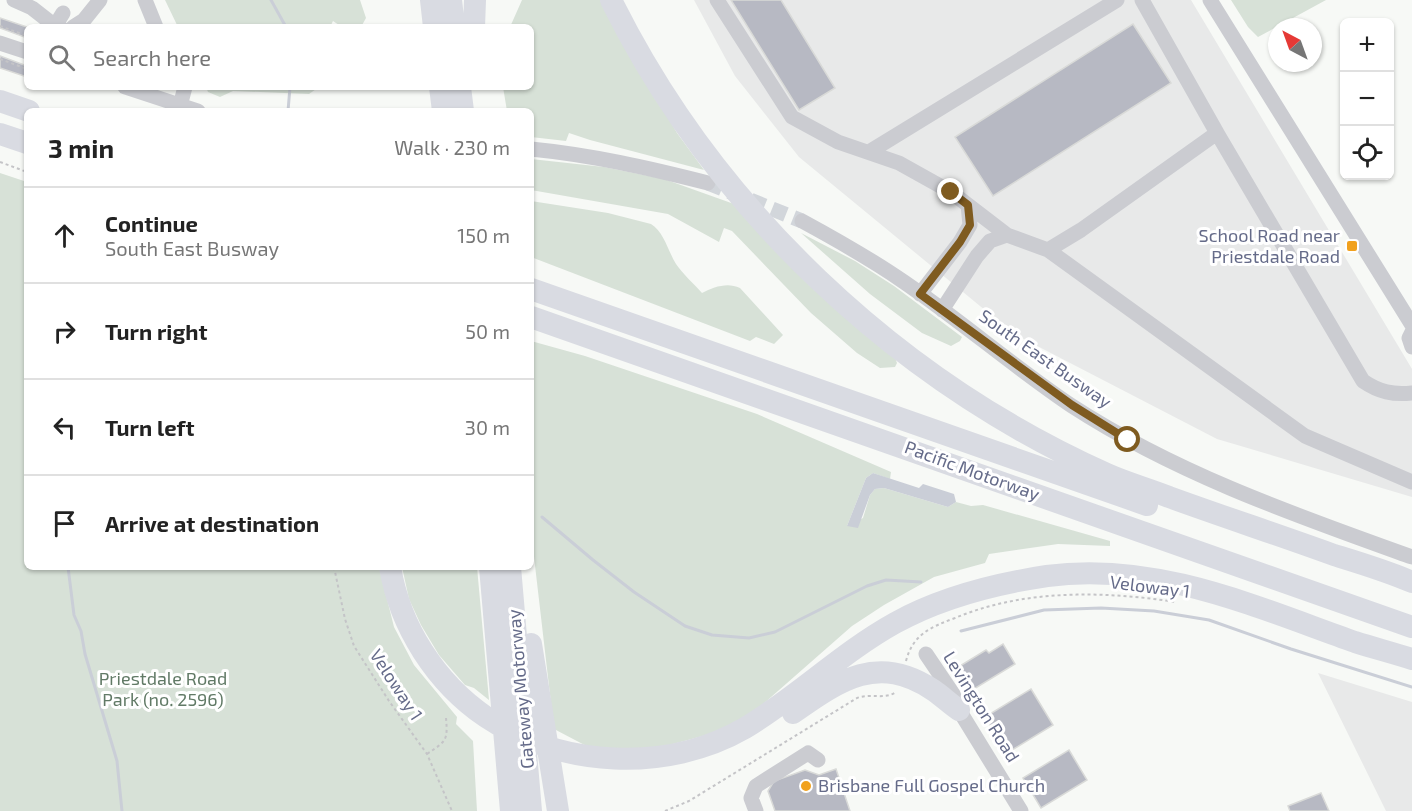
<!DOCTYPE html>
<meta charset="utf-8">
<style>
body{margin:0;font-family:"Exo 2",sans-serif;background:#f6f6f6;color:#222}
.controls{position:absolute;right:18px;top:18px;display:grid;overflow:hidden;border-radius:9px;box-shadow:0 2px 4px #0004}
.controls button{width:54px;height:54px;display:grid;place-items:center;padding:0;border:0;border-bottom:2px solid #e0e0e0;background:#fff;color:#222;font:30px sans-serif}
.compass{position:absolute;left:1268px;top:18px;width:54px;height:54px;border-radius:50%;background:#fff;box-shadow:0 2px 4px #0004;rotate:319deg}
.stop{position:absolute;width:18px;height:18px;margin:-14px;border:4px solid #7f5b20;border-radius:50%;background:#fff}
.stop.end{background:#7f5b20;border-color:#fff;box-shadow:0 2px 6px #0008}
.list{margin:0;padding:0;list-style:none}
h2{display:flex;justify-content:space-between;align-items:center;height:78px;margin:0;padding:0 24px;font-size:26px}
h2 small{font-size:20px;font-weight:400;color:#767676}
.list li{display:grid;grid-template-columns:39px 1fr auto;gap:18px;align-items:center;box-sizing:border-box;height:96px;padding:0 24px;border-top:2px solid #e0e0e0}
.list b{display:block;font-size:22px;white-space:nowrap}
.list p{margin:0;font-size:20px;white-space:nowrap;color:#767676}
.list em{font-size:20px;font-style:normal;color:#767676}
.icon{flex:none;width:33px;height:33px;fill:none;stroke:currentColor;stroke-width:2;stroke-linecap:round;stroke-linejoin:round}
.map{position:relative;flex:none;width:1412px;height:811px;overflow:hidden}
.search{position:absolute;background:#fff;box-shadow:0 2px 4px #0004;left:24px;top:24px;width:510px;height:66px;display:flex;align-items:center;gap:15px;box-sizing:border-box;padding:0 21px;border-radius:9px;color:#767676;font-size:22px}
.panel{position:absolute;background:#fff;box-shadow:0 2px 4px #0004;left:24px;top:108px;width:510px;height:462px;border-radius:9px}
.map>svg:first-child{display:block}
.built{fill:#e8e9e9}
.green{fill:#d7e1d7}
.water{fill:#caced7}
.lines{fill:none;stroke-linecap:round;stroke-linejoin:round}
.stream{stroke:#caced7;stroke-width:3}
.building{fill:#b7b9c3;stroke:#d9dad8;stroke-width:1.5}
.minor-tunnel{stroke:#d2d6db;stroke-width:15;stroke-dasharray:15 8;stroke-linecap:butt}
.path{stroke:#c4c4c7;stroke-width:2;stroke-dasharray:3 3;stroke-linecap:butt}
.minor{stroke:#cbccd1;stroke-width:15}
.highway{stroke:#d9dbe2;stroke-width:22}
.route{stroke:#7f5b20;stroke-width:8}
.poi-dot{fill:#f1a11d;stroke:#fff;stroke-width:2}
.labels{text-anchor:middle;stroke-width:6;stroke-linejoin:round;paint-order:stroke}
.poi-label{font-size:18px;fill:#656b89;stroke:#fff;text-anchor:end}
.street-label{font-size:18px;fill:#656b89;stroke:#fff}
.park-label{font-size:18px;fill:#617a66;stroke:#fff}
</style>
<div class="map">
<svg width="1412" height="811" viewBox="0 0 1412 811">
<rect width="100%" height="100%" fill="#f7f9f6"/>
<!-- built -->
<path class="built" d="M694,0H1191L1412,369V497L1217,439L1014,334L799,157L735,76Z
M1318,673L1412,702V811H1386Z"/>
<!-- green -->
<path class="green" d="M165,0H360L366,18L361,27H342L333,21L330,27H178Z
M522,0H600L677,133L704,170L590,140L569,133L566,141L531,137V111H507L503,87H531V27H510Z
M1231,0H1326L1258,37L1248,27Z
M206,87H319L309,94L233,91L220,97L208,92Z
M531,159L604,167L664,179L734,204L895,358L897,363L895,367L880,368L857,353L811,313L732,231L724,228L719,242L668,214L531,190Z
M0,173L27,182V567H379L394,627L414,665L457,717L456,724L473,741L477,811H0Z
M531,201L608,213L651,224C664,232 668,251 676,264C683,274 694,284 702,293C714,287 727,282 740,288L783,335L774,344L756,337L750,341L531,257Z
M801,233L855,261L894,286L962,337L960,341L951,346L922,333L870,294Z
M531,341L585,356L757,414L891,472L890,479L873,473L866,478L847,526L863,518L870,495L875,489L884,488L948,507L956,502L971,506L983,505L1110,541V546L1058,544L989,554L985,563L934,577L884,605L852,626L754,712L725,730L662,747L596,751L554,729L531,531Z
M402,567H477L489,700L474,688L465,685L439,655L421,625L409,599Z"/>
<!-- water -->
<path class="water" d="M873,473L919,488L923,484L954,494L956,502L948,507L884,488L875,489L870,495L858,528L847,526L866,478Z"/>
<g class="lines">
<!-- stream -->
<path class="stream" d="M271,0L286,27
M288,111L290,87
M542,517L593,560L634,592L685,626L712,635L749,638L775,632L867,586L886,580L921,582
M68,567L74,615L81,631L85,654L117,761L122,811
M961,631L1044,610L1101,608L1154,611L1209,620L1291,649L1412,687"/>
</g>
<!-- building -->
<path class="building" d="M731,0H781L835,88L799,110Z
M0,18L27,27V38L0,28Z
M1133,24L1171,83L993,196L955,137Z
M0,56L27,66V77L0,68Z
M1003,644L1015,664L969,692L955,669L986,650L989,653Z
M1031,689L1053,725L1007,753L985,717Z
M1069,750L1087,780L1041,808L1023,778Z
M836,769L850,811H775L768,791L774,781L805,770L819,775Z
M1321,793L1329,811H1290L1288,806Z"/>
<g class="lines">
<!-- minor-tunnel -->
<path class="minor-tunnel" d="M708,183L802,221"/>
<!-- path -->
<path class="path" d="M0,26L27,36
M0,59L27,69
M0,162L27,172
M334,567L345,619L354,646L389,701L427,754L452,811
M906,661C913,634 931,627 955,618C1024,589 1104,591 1176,602
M427,754C446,741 448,741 446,718
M665,811L689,801L857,698C871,693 885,700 896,692"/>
<!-- minor -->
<path class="minor" d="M14,0L32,8L55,26L60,27
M145,0L156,27
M717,0L792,117L838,142L899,163L951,192L1007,235L1048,250L1081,230L1217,133L1142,0
M1210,0L1412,325
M55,26L63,13
M73,27L84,20L100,0
M0,43L27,52
M125,87L198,111
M180,106L185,87
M1217,133L1363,381C1379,392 1393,395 1412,393
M531,149C592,155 649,168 708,183
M869,152L1117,0
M802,221C837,240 871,259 904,282C961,321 1014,367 1072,406C1177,474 1295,515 1412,557
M1048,250L1305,436L1412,482
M920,294L960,242L970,225L968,205
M942,310L977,256L990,241L1007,235
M1412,332L1409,338L1412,347
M926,654L953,694L959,710L1021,811
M756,811L751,798L756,786L808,753L818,760"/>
<!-- highway -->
<path class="highway" d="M431,0L434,27
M451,0L454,27
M611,0C714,208 895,379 1107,474C1127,483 1149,489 1169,497C1224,517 1279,535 1334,555C1360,563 1387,571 1412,582
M474,27L475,0
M440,87L443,111
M460,87L463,111
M0,101L29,111
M0,134L27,143
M531,289L1147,505
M531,317L1412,627
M390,567C400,627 436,683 486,717C561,768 667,773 745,728C797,697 841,653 895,623C942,597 994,584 1047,576C1155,561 1256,607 1355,642C1374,648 1393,653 1412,659
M490,567L511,811
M510,567L531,811
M531,644L558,811
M793,713C840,680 878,653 933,690C942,696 950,704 959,710"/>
</g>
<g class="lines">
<!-- route -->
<path class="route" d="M951,192L968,205L970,225L960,242L920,294L1072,405L1128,440"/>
</g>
<!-- markers -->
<g class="poi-dot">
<rect x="1346" y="240" width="12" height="12" rx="3"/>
<circle cx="806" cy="786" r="6"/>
</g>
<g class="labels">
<!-- poi labels -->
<g class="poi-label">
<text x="1340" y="242">School Road near<tspan x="1340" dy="21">Priestdale Road</tspan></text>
<text x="818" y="792" text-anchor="start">Brisbane Full Gospel Church</text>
</g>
<!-- street labels -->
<g class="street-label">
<text transform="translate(1045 359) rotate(35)" y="6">South East Busway</text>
<text transform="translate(972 471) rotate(20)" y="6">Pacific Motorway</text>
<text transform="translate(1150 587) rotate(7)" y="6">Veloway 1</text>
<text transform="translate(396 685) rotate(57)" y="6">Veloway 1</text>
<text transform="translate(521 689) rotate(-95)" y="6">Gateway Motorway</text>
<text transform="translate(981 707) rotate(58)" y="6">Levington Road</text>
</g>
<!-- park labels -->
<g class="park-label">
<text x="163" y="685">Priestdale Road<tspan x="163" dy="21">Park (no. 2596)</tspan></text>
</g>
</g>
</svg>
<div class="controls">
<button>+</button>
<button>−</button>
<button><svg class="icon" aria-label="locate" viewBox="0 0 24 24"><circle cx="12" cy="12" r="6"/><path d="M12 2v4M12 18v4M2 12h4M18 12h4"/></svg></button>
</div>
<svg class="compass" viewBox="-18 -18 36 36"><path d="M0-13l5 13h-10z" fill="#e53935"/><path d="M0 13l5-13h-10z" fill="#767676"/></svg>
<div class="stop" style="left:1128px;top:440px"></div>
<div class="stop end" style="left:951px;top:192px"></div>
<div class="search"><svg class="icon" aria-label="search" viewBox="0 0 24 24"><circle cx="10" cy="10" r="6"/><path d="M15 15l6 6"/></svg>Search here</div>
<section class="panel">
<h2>3 min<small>Walk · 230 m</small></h2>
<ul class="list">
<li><svg class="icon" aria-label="ahead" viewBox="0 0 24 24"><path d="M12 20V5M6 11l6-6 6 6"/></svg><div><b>Continue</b><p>South East Busway</p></div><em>150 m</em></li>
<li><svg class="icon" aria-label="right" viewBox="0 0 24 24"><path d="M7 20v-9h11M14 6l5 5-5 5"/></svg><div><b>Turn right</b></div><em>50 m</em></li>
<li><svg class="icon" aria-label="left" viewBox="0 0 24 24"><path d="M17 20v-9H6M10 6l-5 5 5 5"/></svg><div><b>Turn left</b></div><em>30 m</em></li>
<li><svg class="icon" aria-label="arrive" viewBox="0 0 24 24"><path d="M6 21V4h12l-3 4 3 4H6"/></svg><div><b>Arrive at destination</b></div></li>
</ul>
</section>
</div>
